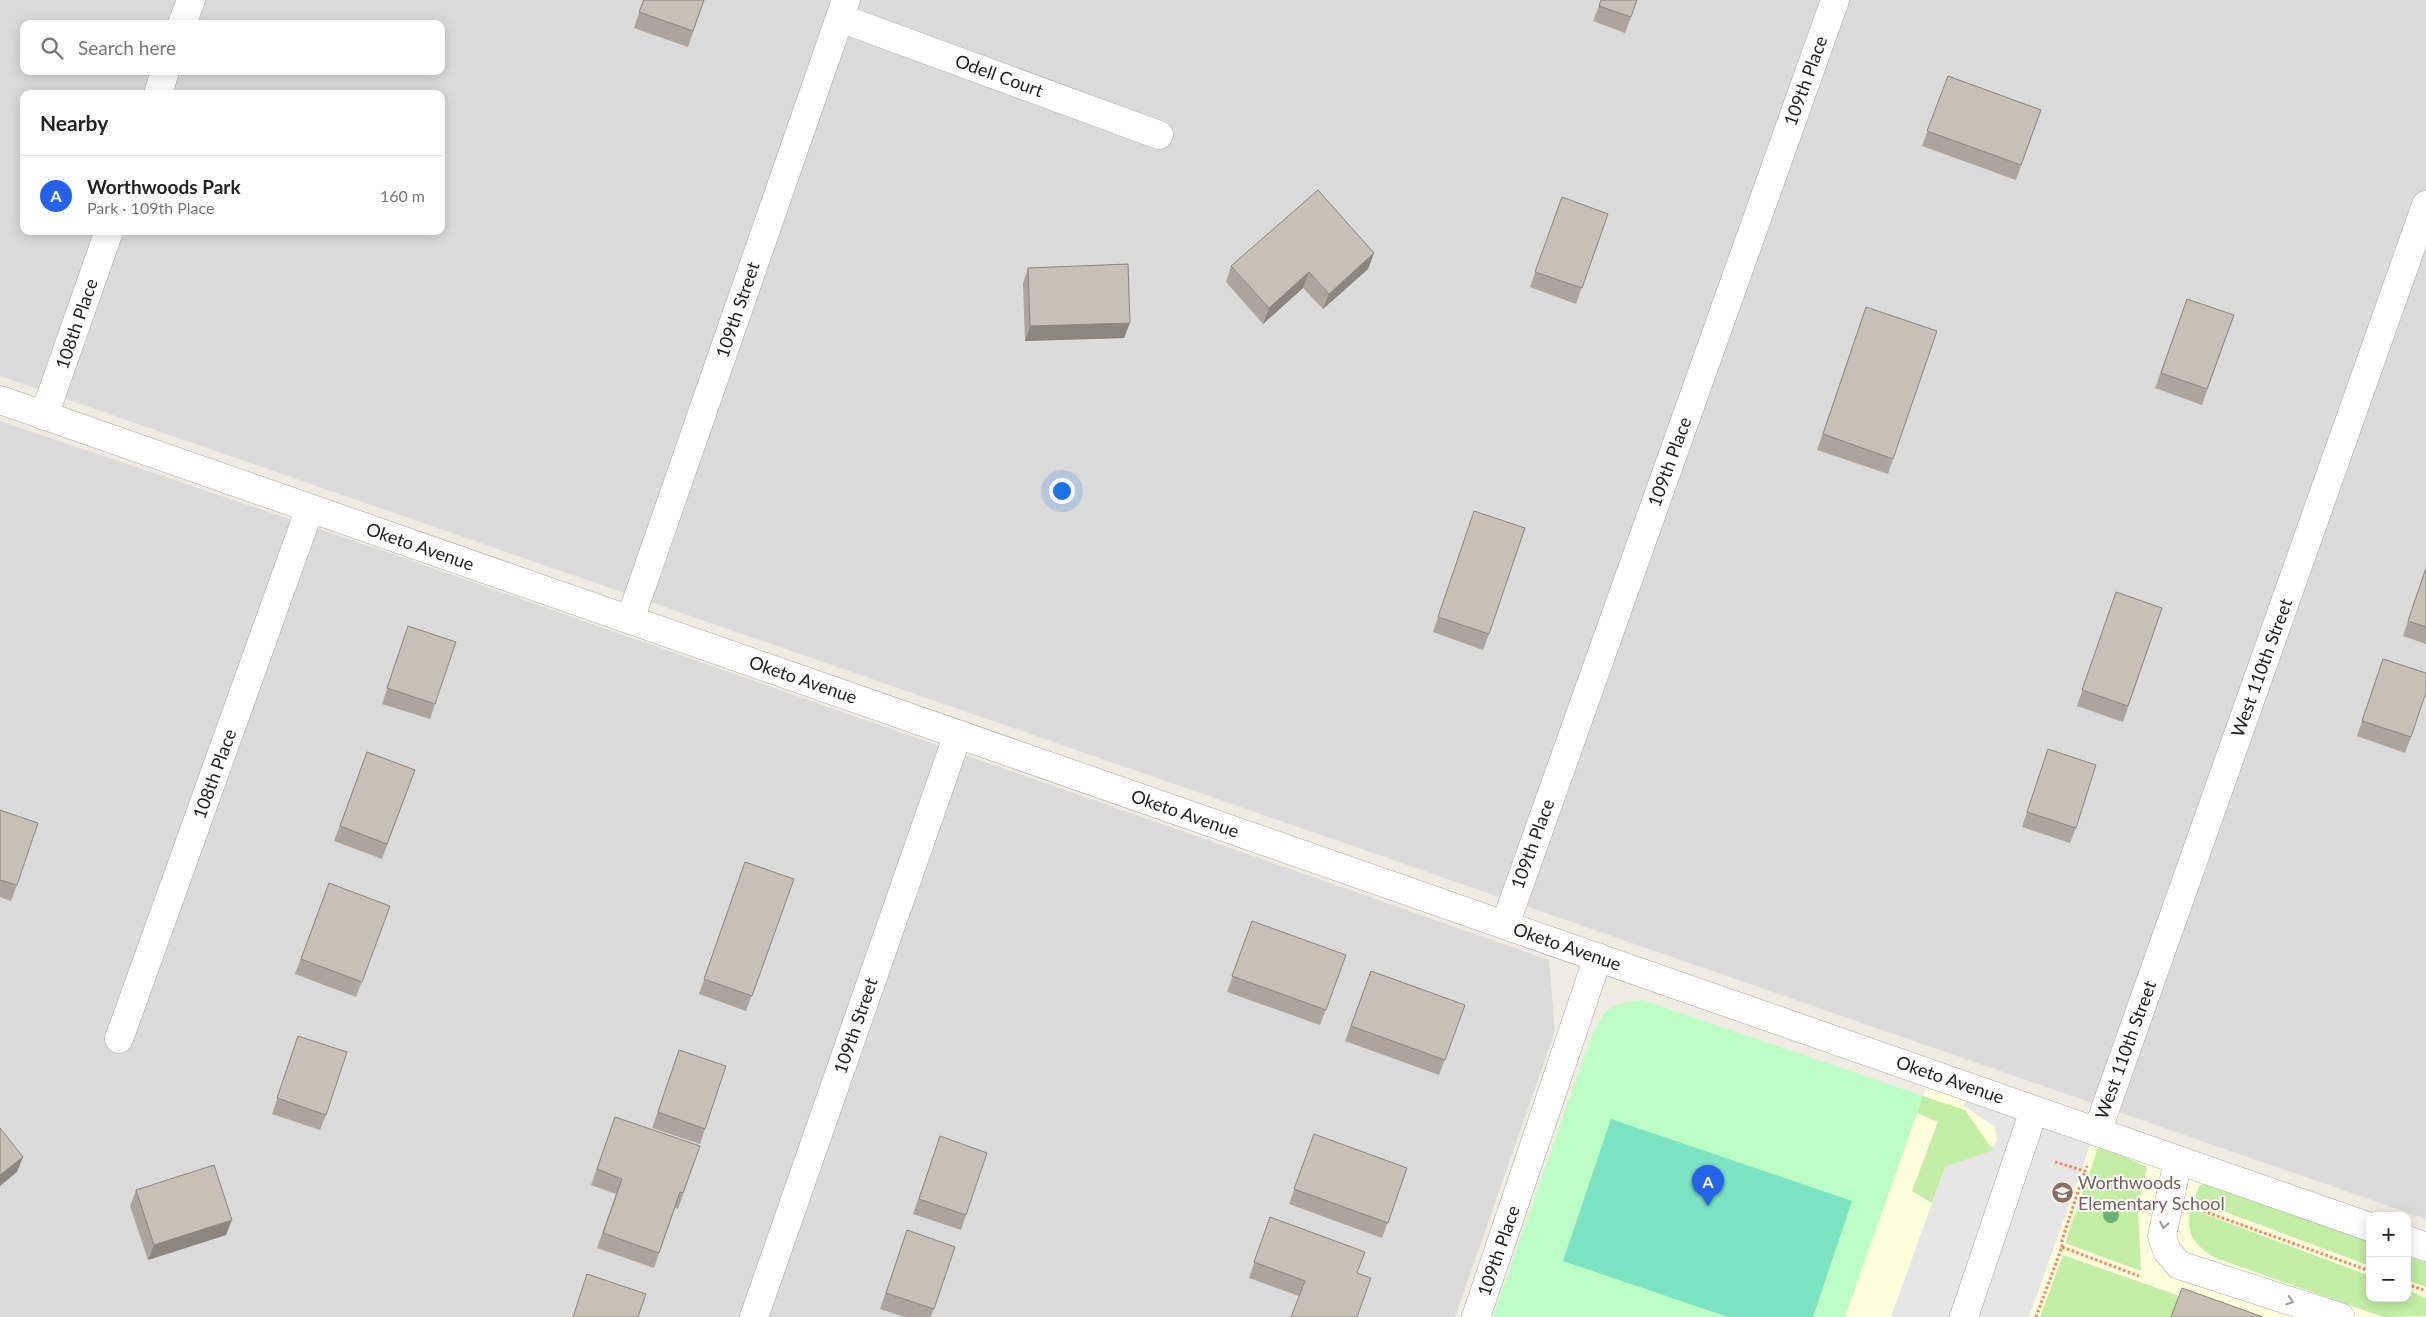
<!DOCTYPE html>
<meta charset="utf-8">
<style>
body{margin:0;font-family:Lato,sans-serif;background:#f6f6f6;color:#222}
.controls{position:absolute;right:15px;bottom:15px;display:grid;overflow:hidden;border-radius:10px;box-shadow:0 2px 12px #0003}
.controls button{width:45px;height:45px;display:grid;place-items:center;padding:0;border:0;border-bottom:1px solid #e0e0e0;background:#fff;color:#222;font:25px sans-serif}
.you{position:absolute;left:1061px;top:490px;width:18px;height:18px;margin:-12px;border:4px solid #fff;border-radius:50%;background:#1a73e8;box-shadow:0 0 0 8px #1a73e833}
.badge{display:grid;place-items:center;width:32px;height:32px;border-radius:50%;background:#2563eb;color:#fff;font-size:16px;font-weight:700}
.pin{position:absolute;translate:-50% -41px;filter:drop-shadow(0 1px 2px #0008)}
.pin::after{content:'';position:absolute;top:26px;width:18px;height:15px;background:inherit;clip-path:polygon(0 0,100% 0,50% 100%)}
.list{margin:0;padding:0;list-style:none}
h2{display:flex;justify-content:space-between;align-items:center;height:65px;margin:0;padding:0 20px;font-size:21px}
h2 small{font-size:16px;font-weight:400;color:#767676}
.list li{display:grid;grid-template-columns:32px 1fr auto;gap:15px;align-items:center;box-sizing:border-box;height:80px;padding:0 20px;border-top:1px solid #e0e0e0}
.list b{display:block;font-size:19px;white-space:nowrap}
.list p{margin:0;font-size:16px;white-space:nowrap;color:#767676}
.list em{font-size:16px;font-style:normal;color:#767676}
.icon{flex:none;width:28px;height:28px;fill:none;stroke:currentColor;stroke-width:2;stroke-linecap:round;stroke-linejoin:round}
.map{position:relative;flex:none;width:2426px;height:1317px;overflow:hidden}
.search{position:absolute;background:#fff;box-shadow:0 2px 12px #0003;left:20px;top:20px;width:425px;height:55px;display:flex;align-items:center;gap:12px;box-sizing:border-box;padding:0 18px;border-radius:10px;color:#767676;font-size:19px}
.panel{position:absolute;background:#fff;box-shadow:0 2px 12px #0003;left:20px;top:90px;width:425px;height:145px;border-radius:10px}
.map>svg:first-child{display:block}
.residential{fill:#dcdbdb;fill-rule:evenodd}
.education{fill:#fdffdc}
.grass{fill:#c4eda5}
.park{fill:#bdfdc6}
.pitch{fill:#7ce4c3}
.parking{fill:#e6e6e6}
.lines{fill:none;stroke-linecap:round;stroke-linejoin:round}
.minor-casing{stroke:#a5a5a5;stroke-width:29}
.path{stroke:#ff7f64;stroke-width:3;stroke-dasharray:2.5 2.5;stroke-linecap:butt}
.minor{stroke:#fff;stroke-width:28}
.tree{fill:#6eb273}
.wall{fill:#aca49d}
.shaded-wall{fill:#8c867f}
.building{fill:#c8bfb6;stroke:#8c867f}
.oneway{stroke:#9a9a9a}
.labels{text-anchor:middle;stroke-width:4;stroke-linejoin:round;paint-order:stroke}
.street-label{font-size:18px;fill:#1e1e1e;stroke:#fff}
.education-label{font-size:18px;fill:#785e54;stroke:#fff;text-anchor:start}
</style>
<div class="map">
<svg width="2426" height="1317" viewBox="0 0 2426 1317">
<rect width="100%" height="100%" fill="#f0ece3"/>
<!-- residential -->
<path class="residential" d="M0,0H2426V1219L0,376ZM24,24H441V71H24ZM24,94H441V231H24Z
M0,421L387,552L1549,960L1555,1031L1455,1317H0Z"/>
<!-- education -->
<path class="education" d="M1927,1085L2370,1240V1298H2407V1253L2426,1259V1317H1845Z"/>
<!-- grass -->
<path class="grass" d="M1923,1096L1965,1110L1990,1146L1994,1147L1992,1151L1945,1167L1932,1203L1912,1191L1938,1122L1917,1113Z
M2099,1145L2147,1167L2138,1207L2141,1271L2065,1243Z
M2211,1179L2370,1236V1266L2196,1201C2196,1187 2199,1185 2211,1179Z
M2191,1209L2370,1276V1298H2407V1290L2426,1298V1316L2383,1317L2213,1257C2193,1243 2185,1234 2191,1209Z
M2407,1250L2426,1256V1287L2407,1280Z
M2063,1255L2220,1310L2172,1317H2040Z"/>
<!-- park -->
<path class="park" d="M1643,1000L1923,1096L1845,1317H1493L1589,1042C1605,1009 1606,1004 1643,1000Z"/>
<!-- pitch -->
<path class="pitch" d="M1611,1119L1852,1201L1813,1317H1728L1563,1261Z"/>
<!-- parking -->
<path class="parking" d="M1968,1095L2092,1138L2083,1166L2029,1317H1891L1945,1167L1992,1151L1997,1140L1995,1127L1964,1106Z"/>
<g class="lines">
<defs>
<path id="minor" d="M840,18L1159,135
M182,24L191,0
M158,94L165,71
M0,400L2370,1227
M44,416L109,231
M630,620L846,0
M1505,925L1835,0
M119,1039L310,508
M2097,1132L2426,205
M2178,1160L2162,1236L2167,1251L2179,1265L2340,1317
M2407,1240L2426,1247
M754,1317L958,734
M1476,1317L1598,957
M1964,1317L2034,1110"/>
</defs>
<!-- minor casing -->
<use href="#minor" class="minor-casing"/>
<!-- path -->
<path class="path" d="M2055,1162L2085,1171L2087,1166
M2203,1211L2370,1271
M2062,1247V1240L2085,1171
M2407,1284L2426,1291
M2036,1317L2062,1247L2139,1276"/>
<!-- minor -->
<use href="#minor" class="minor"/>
</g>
<!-- trees -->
<circle class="tree" cx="2111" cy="1215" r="8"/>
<!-- wall -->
<path class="wall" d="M643,0H704L688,47L634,28Z
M1601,0H1637L1625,33L1593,21Z
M1948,76L2041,110L2016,180L1922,146Z
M1562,197L1608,214L1576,304L1530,287Z
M1374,253L1368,269L1323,309L1303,288L1263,324L1226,282L1231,266Z
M1028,268L1124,338L1025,341L1023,283Z
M2187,299L2234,315L2202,405L2155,388Z
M1861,322L1893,459L1888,474L1817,450Z
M1469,527L1489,634L1483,650L1433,632Z
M2426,567V644L2403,636Z
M2116,592L2162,608L2123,722L2077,706Z
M408,626L435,704L430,719L382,704Z
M2383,659L2411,737L2405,753L2357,736Z
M2048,749L2076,828L2070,843L2022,827Z
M367,752L415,770L382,859L334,841Z
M0,810L17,885L11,901L0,897Z
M745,862L794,879L746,1011L699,994Z
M329,883L390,906L356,997L295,974Z
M1252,921L1346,955L1320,1025L1227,992Z
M1371,971L1465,1005L1439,1075L1345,1041Z
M298,1036L326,1115L320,1130L272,1114Z
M679,1050L705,1129L700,1144L652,1128Z
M615,1117L700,1146L678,1209L675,1208L654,1268L597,1248L616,1194L591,1185Z
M1314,1134L1407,1168L1382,1238L1289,1204Z
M940,1136L966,1215L961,1230L913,1214Z
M136,1190L226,1235L148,1260L130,1206Z
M1270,1217L1365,1252L1299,1296L1249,1278Z
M907,1230L955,1247L931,1317H905L880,1309Z"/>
<!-- shaded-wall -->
<path class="shaded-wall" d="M1374,253L1368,269L1323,309L1329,294Z
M1309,272L1303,288L1263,324L1269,308Z
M1130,323L1124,338L1025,341L1030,326Z
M23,1157L17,1172L0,1186V1175Z
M232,1220L226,1235L148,1260L154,1245Z"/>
<!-- building -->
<path class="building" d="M644,0H704L693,31L639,12Z
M1601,0H1637L1631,17L1599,6Z
M1948,76L2041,110L2021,165L1927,131Z
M1318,190L1374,253L1329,294L1309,272L1269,308L1231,266Z
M1562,197L1608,214L1582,288L1535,272Z
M1128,264L1130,323L1030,326L1028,268Z
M2187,299L2234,315L2207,389L2161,373Z
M1866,307L1937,331L1893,459L1823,434Z
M1474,511L1525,528L1489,634L1438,617Z
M2426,568V627L2408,621Z
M2116,592L2162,608L2128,706L2082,690Z
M408,626L456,642L435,704L387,688Z
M2383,659L2426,673V692L2411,737L2362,721Z
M2048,749L2096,765L2076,828L2027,812Z
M367,752L415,770L387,844L340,826Z
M0,810L38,823L17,885L0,880Z
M745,862L794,879L752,996L704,979Z
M329,883L390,906L362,982L301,959Z
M1252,921L1346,955L1326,1010L1232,976Z
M1371,971L1465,1005L1445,1060L1351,1026Z
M298,1036L347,1052L326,1115L277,1098Z
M679,1050L726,1066L705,1129L658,1112Z
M615,1117L700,1146L683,1193L680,1192L659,1253L603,1233L622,1179L597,1169Z
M0,1128L23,1157L0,1175Z
M1314,1134L1407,1168L1388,1223L1294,1189Z
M940,1136L987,1153L966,1215L919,1199Z
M214,1165L232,1220L154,1245L136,1190Z
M1270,1217L1365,1252L1357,1273L1371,1278L1357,1317H1291L1305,1281L1254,1262Z
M907,1230L955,1247L934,1309L886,1293Z
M587,1274L646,1294L638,1317H573Z
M2182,1288L2263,1317H2171Z"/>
<!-- one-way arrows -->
<defs><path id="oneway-chevron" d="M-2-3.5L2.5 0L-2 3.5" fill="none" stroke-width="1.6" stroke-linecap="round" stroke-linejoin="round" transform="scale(1.25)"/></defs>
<g class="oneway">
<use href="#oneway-chevron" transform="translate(2164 1225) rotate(100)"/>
<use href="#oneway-chevron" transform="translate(2290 1301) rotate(18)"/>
</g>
<!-- icons -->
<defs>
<symbol id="school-disc" viewBox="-11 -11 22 22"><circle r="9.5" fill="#8d6e63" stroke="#fff"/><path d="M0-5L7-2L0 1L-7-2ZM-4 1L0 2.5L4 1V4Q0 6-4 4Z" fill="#fff"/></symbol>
</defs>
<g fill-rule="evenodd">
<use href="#school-disc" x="2050" y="1180" width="25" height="25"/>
</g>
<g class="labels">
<!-- street labels -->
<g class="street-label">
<text transform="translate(999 76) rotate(20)" y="6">Odell Court</text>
<text transform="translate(1806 81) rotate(-70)" y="6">109th Place</text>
<text transform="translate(738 310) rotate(-71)" y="6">109th Street</text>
<text transform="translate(77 324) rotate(-71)" y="6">108th Place</text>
<text transform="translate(1670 462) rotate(-70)" y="6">109th Place</text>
<text transform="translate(420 547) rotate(19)" y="6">Oketo Avenue</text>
<text transform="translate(2262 668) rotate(-70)" y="6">West 110th Street</text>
<text transform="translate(803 680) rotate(19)" y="6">Oketo Avenue</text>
<text transform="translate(215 774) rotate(-70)" y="6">108th Place</text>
<text transform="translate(1185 814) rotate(19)" y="6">Oketo Avenue</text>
<text transform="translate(1533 844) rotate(-70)" y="6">109th Place</text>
<text transform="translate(1567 947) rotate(19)" y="6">Oketo Avenue</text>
<text transform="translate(856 1026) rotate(-71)" y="6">109th Street</text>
<text transform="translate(2126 1050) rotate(-70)" y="6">West 110th Street</text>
<text transform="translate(1950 1080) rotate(19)" y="6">Oketo Avenue</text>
<text transform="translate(1499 1251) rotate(-71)" y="6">109th Place</text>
</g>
<!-- education labels -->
<g class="education-label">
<text x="2078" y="1189">Worthwoods<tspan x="2078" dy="21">Elementary School</tspan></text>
</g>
</g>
</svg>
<div class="controls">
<button>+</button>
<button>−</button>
</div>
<div class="you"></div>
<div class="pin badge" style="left:1708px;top:1206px">A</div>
<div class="search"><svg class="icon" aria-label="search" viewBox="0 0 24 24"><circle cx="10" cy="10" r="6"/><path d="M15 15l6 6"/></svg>Search here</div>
<section class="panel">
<h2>Nearby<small></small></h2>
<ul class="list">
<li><span class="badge">A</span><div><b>Worthwoods Park</b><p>Park · 109th Place</p></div><em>160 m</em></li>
</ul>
</section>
</div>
